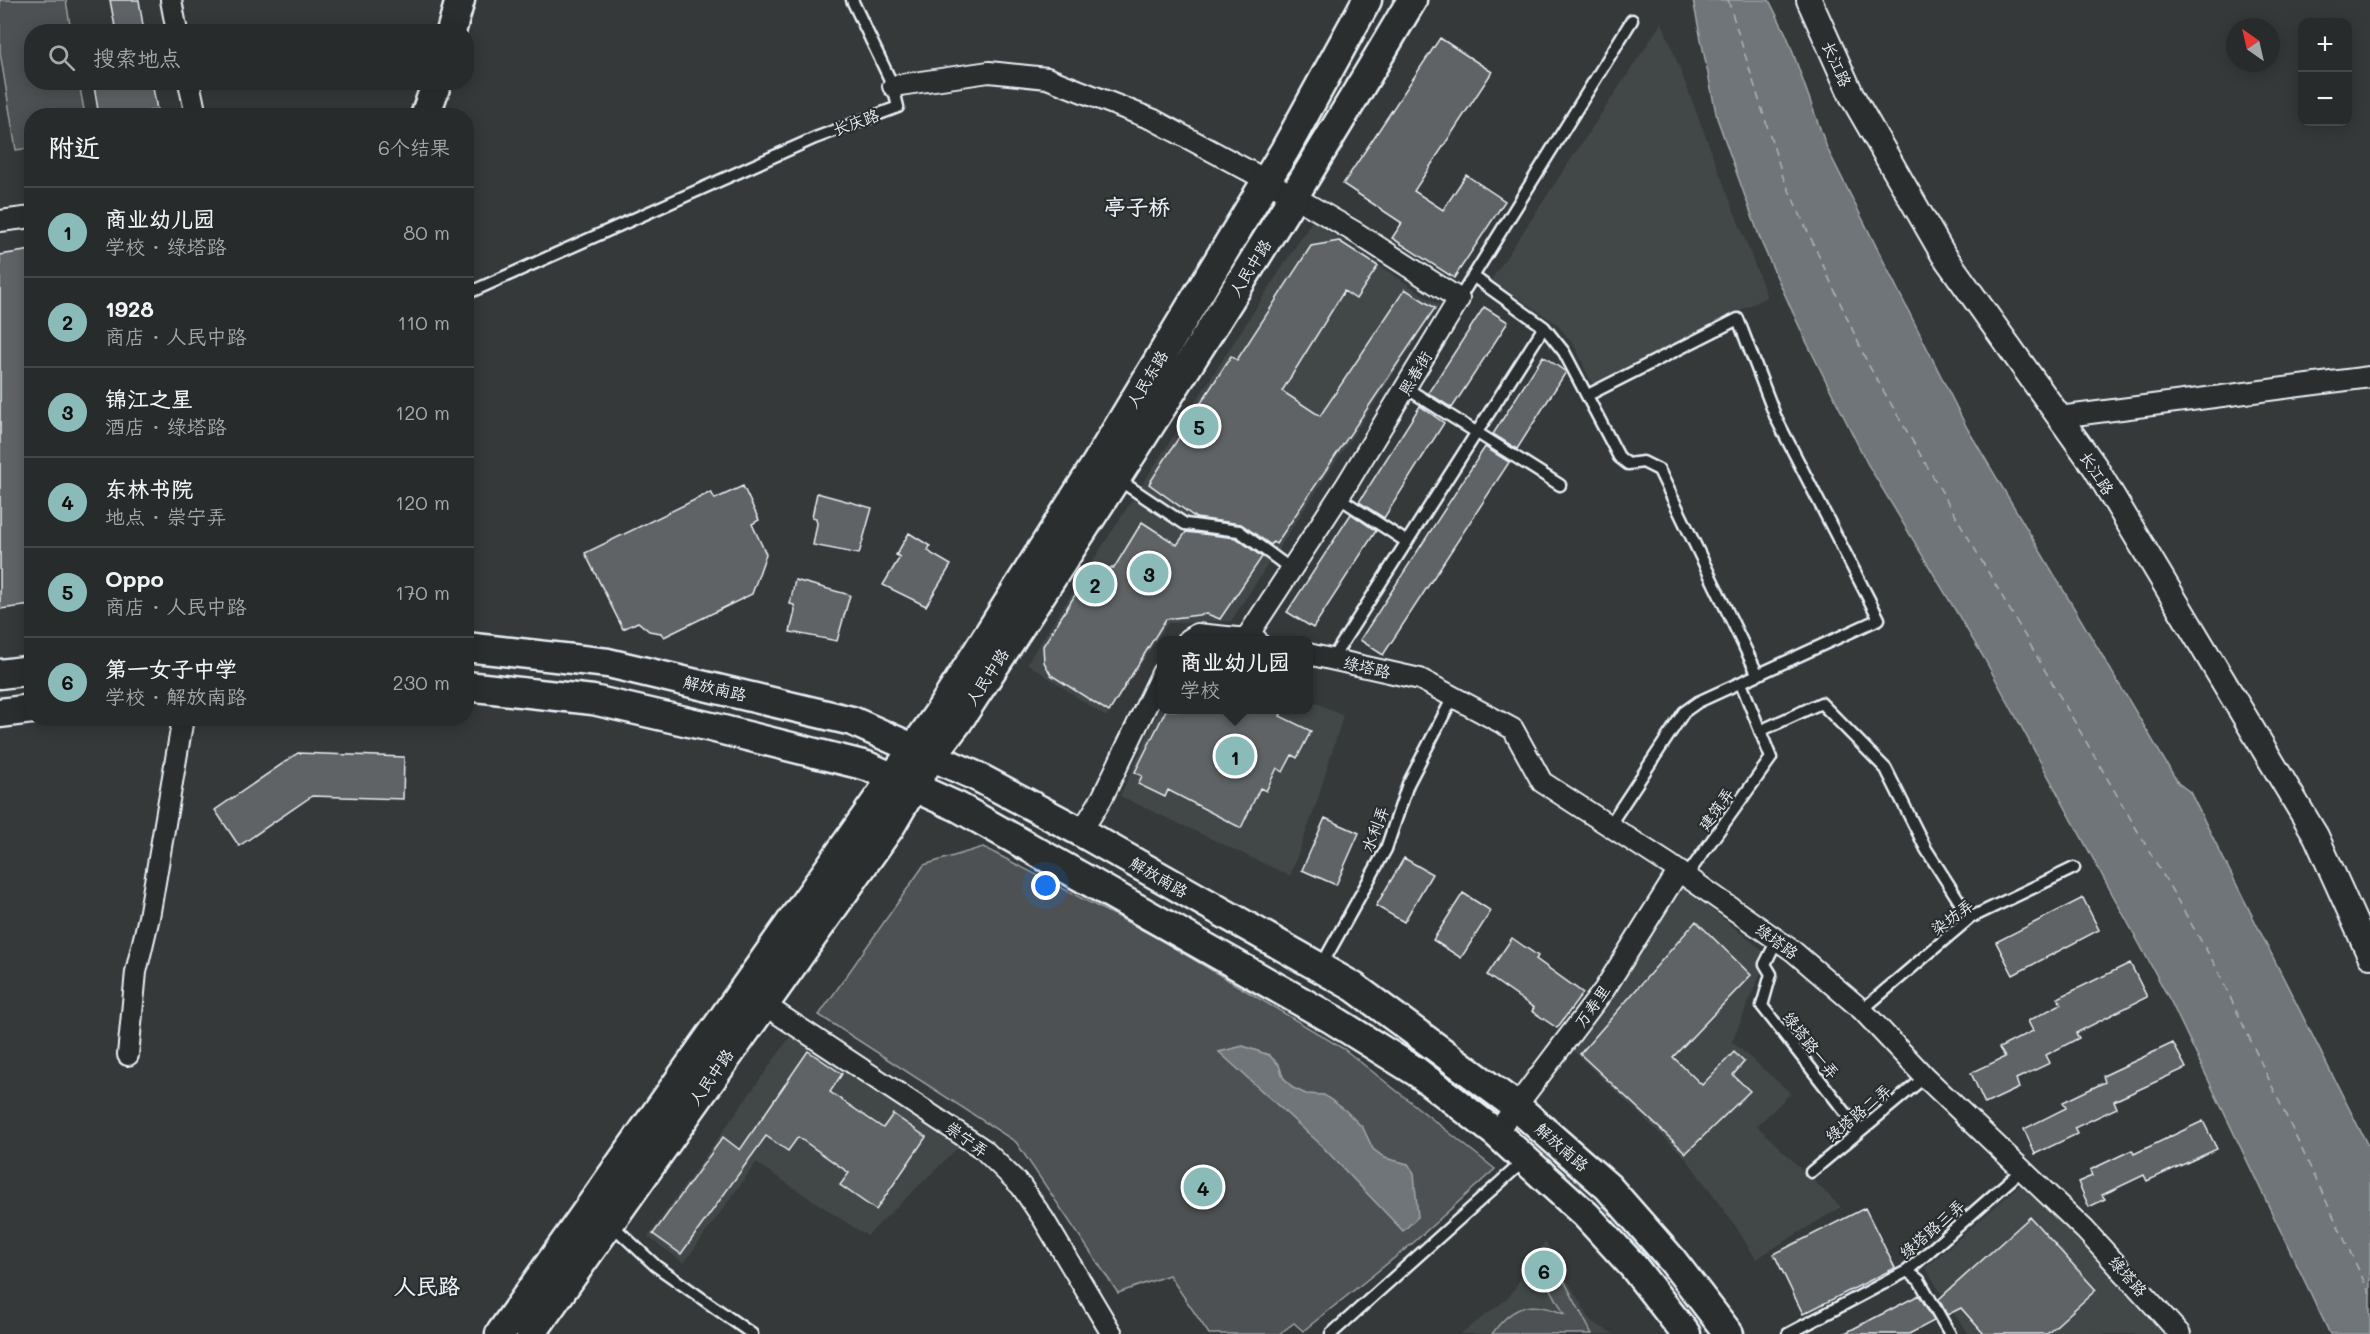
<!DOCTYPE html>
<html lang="zh">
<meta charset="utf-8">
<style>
body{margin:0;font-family:Mali,"LXGW WenKai TC",sans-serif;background:#303334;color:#f1f3f6}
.controls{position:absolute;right:18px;top:18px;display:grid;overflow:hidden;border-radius:12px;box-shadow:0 3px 15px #0003}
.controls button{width:54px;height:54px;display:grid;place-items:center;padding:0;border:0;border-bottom:2px solid #444748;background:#282b2c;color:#f1f3f6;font:30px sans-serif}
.compass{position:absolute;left:2226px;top:18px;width:54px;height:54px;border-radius:50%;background:#282b2c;box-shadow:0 3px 15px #0003;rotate:326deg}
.you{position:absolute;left:1046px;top:886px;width:21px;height:21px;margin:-15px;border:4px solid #fff;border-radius:50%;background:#1a73e8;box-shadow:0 0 0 9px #1a73e833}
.badge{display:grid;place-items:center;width:39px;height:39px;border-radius:50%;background:#8bbbb9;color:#111;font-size:20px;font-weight:700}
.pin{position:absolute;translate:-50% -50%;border:3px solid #fff;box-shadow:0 2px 6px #0006}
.popup{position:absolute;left:1157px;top:636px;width:156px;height:78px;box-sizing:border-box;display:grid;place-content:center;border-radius:12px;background:#282b2c;filter:drop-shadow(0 2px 4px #0005);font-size:20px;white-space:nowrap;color:#a5a7a9}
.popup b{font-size:22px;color:#f1f3f6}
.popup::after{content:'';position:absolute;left:50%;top:100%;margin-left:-12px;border:12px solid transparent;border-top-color:#282b2c}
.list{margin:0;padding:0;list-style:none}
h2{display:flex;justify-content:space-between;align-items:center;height:78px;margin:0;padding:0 24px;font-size:26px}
h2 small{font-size:20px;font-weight:400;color:#a5a7a9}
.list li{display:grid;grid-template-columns:39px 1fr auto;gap:18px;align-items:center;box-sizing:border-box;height:90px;padding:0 24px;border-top:2px solid #444748}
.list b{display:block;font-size:22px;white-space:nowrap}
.list p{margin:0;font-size:20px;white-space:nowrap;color:#a5a7a9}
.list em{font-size:20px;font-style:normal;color:#a5a7a9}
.icon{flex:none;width:33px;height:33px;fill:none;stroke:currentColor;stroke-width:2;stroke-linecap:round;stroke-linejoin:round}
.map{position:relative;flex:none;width:2370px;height:1334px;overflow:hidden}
.search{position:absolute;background:#282b2c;box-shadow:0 3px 15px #0003;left:24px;top:24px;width:450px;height:66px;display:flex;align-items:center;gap:15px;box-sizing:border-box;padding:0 21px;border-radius:24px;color:#a5a7a9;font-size:22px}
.panel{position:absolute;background:#282b2c;box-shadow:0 3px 15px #0003;left:24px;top:108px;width:450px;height:618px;border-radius:24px}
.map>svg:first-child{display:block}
.built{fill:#424647}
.green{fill:#4d5152;stroke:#9aa1a5;stroke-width:1.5}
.water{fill:#707579;stroke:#a0a7ac;stroke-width:1.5}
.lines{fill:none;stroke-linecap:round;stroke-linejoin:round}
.ferry{stroke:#acb3b8;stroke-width:1.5;stroke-dasharray:8 6;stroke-linecap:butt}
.building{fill:#5f6365;stroke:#e8f1f8;stroke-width:1.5}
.service-casing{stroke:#e8f1f8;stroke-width:15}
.minor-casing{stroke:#e8f1f8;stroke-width:24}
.tertiary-casing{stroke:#e8f1f8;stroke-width:28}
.secondary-casing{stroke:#e8f1f8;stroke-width:33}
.service{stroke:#2a2d2e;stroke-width:10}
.minor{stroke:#2a2d2e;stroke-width:20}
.tertiary{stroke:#2a2d2e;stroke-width:24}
.secondary{stroke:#2a2d2e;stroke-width:28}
.labels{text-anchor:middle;stroke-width:4.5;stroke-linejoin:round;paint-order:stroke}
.street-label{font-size:16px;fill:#e8f1f8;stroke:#2a2d2e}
.district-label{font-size:22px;font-weight:bold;fill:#e8f1f8;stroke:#2a2d2e}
</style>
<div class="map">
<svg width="2370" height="1334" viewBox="0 0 2370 1334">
<rect width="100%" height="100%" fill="#35393a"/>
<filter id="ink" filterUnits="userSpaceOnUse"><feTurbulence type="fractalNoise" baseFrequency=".0167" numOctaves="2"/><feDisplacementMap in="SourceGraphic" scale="12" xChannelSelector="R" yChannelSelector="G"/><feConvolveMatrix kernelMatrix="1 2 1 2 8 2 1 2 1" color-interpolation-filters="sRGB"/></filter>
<g filter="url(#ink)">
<!-- built -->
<path class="built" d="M1662,22L1767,297L1592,384L1575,347L1557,324L1491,280Z
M1312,221L1439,305L1231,621L1168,623L1106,717L1027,663Z
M1309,699L1343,716L1315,808L1290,876L1120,796L1161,705L1162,710H1308Z
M1684,887L1768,955L1732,1042L1791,1093L1757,1126L1841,1207L1756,1259L1736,1227L1685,1157L1572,1050Z
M792,1034L962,1144L867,1236L756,1163L684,1263L648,1237Z
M2021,1184L2038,1197L2164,1334H1968L1925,1268Z
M1545,1241L1591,1321L1614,1334H1460L1508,1298Z"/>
<!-- green -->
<path class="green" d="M0,0H66L71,31L32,32V82L79,83L85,115L32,116L31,148L16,150L0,52Z
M983,847L1156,937L1344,1049L1495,1169L1413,1243L1303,1331L1294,1323L1279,1334H1209L1169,1275L1118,1293L1016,1142L819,1015L924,865Z
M1548,1250L1592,1334H1492C1513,1304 1532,1300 1564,1314L1534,1257Z"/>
<!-- water -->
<path class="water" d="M1693,0H1769L1787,36L1827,148L1967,428L2178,783L2190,792L2370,1150V1334H2330L2172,1004L1984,658L1867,463L1804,337L1762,244L1717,118Z
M1243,1046L1269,1055L1279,1065L1283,1077L1293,1088L1306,1094L1324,1095L1345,1110L1363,1128L1373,1149L1385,1158L1408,1164L1414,1173L1418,1217L1403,1231L1318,1142L1219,1052Z"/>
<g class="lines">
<!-- ferry -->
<path class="ferry" d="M1728,0L1783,177L1868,364L2215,965L2370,1294"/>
</g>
<!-- building -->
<path class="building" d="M110,0H139L144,32H116Z
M1440,38L1492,72L1414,191L1443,210L1466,175L1505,201L1454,278L1392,238L1402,223L1343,184Z
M116,82H152L157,110L122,116H99L94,86Z
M1339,241L1378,266L1356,299L1344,291L1282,391L1320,416L1405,289L1435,308L1276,544L1273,542L1271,545L1241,524L1196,518L1149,484L1231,356L1237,360L1311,246Z
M32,250V605L0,609V255Z
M1484,307L1508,322L1452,408L1428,393Z
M1543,356L1566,372L1517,449L1493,434Z
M1420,406L1444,423L1384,518L1359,502Z
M1485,447L1509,462L1508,464L1383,655L1360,640Z
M743,486L759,520L752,524L766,554L752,594L664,637L661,633L649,631L638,622L623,629L585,553L711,492L715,499Z
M817,493L872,508L859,554L813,545L817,524L816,518L812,517Z
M1351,514L1376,531L1313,628L1287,612Z
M1142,522L1177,545L1186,532L1236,538L1262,557L1220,619L1207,614L1166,619L1109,712L1051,675L1044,662L1043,646L1092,568H1114Z
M909,533L930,546L928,550L932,554L951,565L926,606L883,585L900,557L896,555Z
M795,580L850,595L837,641L790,632L795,611L794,605L790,604Z
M1166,710H1283L1280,716L1311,731L1297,758L1292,755L1283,772L1277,768L1266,791L1260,788L1241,828L1168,790L1165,797L1138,784L1142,776L1135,772Z
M298,753L404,757L403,799L312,796L239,846L215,810Z
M1325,818L1359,833L1336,885L1302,870Z
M1404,858L1432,874L1404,922L1376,906Z
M1463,893L1491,911L1461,958L1433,940Z
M2083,898L2099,930L2013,975L1996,942Z
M1696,921L1751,975L1673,1057L1702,1085L1734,1052L1744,1062L1733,1075L1750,1091L1686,1153L1580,1054Z
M1512,938L1538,956L1536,959L1583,993L1557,1028L1532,1011L1534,1008L1487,975Z
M2130,963L2147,997L2076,1033L2079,1038L2046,1055L2050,1063L2016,1079L2019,1088L1985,1104L1971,1073L2005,1057L1999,1048L2033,1031L2028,1021L2061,1004L2058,998Z
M2173,1043L2186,1068L2114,1101L2117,1108L2074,1128L2077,1134L2035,1154L2024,1129L2066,1108L2063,1102L2105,1082L2103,1076Z
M808,1051L842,1074L830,1092L883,1128L893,1114L926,1137L876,1210L840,1185L849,1173L798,1137L788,1151L766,1136L681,1254L653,1234L723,1137L740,1150Z
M2203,1121L2217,1149L2147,1181L2144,1175L2102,1195L2105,1199L2089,1207L2078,1182L2092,1176L2090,1170L2132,1150L2134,1154Z
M1865,1208L1895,1268L1803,1314L1774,1254Z
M2030,1217L2096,1290L2047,1334H1984L1961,1308L1947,1315L1939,1299Z
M1919,1295L1934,1321L1909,1334H1843Z"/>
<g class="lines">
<defs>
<path id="service" d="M1474,277L1544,327L1564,352L1619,457L1628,464L1643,462L1659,470L1758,675
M466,294L815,138L898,107L893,86L852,0
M1459,299L1632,20
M1406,388L1560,485
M1588,395L1738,319L1776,418L1879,619L1698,702L1684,712L1609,826
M1116,478L1185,524L1239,531L1291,569
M1338,497L1407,542
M1332,659L1544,327
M1760,731L1821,703L1886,769L1926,849L1970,918
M1685,878L1771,758L1741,683
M1777,940L1765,964L1771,974L1762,1006L1860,1131
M1320,968L1386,849L1408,784L1453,697
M1862,1010L1970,918L2074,868
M1811,1172L1925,1077
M611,1224L656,1266L752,1334
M1907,1271L1919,1280L1950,1334
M1331,1334L1525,1160
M1788,1334L1907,1271L2023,1169"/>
<path id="minor" d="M171,0L177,32
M189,82L196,116
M893,86L989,72L1047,78L1154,120L1266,180L1355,232L1459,299L1347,484L1247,637
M0,221L32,217
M2059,417L2370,377
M1188,640L1197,634L1257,640
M1308,654L1420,679L1513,729L1542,782L1670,865L1793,951L1862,1010L1925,1077L2085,1230L2180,1334
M1081,832L1102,798L1162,673
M763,1004L983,1149L1021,1186L1044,1220L1112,1334
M128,1055L136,972L149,917L183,718
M1496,1133L1604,990L1678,872"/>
<path id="tertiary" d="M1809,0L1852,96L1943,254L2095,467L2316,836L2370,956"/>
<path id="secondary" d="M451,32L460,0
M425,116L437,82
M466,647L608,663L852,721L976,776L1081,832L1354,987L1517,1107L1608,1187L1672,1260L1729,1334
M0,674L32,670
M466,686L593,700L711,727L867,766L958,807L1332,1019L1417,1072L1496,1133L1586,1215L1633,1266L1686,1334
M0,713L32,709
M500,1334L938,714L1096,464L1285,150L1367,0
M531,1334L890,827L931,757L957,723C1113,485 1267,246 1412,0"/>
</defs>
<!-- service casing -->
<use href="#service" class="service-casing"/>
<!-- minor casing -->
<use href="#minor" class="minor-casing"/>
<!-- tertiary casing -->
<use href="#tertiary" class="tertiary-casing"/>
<!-- secondary casing -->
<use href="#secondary" class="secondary-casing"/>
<!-- service -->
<use href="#service" class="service"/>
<!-- minor -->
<use href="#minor" class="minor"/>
<!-- tertiary -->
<use href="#tertiary" class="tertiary"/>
<!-- secondary -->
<use href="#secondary" class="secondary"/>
</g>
</g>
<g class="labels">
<!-- street labels -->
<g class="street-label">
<text transform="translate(1837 64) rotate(66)" y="6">长江路</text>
<text transform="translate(856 122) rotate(-20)" y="6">长庆路</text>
<text transform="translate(1250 268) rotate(-58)" y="6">人民中路</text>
<text transform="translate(1415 373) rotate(-59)" y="6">熙春街</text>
<text transform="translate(1147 379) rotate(-59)" y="6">人民东路</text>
<text transform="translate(2097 473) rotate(57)" y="6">长江路</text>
<text transform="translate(1367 667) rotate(13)" y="6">绿塔路</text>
<text transform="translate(987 677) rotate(-57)" y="6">人民中路</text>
<text transform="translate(715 688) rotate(13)" y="6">解放南路</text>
<text transform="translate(1716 809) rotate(-54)" y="6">建筑弄</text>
<text transform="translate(1375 829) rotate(-69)" y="6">水利弄</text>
<text transform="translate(1159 877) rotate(30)" y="6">解放南路</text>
<text transform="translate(1952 917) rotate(-36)" y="6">染坊弄</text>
<text transform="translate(1777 941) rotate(36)" y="6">绿塔路</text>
<text transform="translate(1592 1006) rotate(-54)" y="6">万寿里</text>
<text transform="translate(1811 1045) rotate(52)" y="6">绿塔路一弄</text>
<text transform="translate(711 1077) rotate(-55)" y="6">人民中路</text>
<text transform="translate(1858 1113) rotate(-40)" y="6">绿塔路二弄</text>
<text transform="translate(967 1139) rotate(36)" y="6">崇宁弄</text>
<text transform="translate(1562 1147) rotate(41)" y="6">解放南路</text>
<text transform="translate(1932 1229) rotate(-41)" y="6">绿塔路三弄</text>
<text transform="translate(2128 1276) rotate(48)" y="6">绿塔路</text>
</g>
<!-- district labels -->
<g class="district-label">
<text x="1137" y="215">亭子桥</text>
<text x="427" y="1294">人民路</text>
</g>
</g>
</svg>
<div class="controls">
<button>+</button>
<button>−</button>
</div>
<svg class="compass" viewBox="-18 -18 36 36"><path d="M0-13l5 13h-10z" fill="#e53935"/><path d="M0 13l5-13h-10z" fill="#a5a7a9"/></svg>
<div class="you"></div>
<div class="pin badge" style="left:1235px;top:756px">1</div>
<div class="popup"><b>商业幼儿园</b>学校</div>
<div class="pin badge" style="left:1095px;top:584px">2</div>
<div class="pin badge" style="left:1149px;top:573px">3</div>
<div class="pin badge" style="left:1203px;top:1187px">4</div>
<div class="pin badge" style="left:1199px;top:426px">5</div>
<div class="pin badge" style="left:1544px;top:1270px">6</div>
<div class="search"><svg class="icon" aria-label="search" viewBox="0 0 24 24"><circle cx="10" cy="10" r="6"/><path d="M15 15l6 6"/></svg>搜索地点</div>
<section class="panel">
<h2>附近<small>6个结果</small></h2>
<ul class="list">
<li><span class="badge">1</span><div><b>商业幼儿园</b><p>学校 · 绿塔路</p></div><em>80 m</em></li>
<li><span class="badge">2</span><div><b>1928</b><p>商店 · 人民中路</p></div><em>110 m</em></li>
<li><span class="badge">3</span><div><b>锦江之星</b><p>酒店 · 绿塔路</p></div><em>120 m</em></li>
<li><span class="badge">4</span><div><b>东林书院</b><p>地点 · 崇宁弄</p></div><em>120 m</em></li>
<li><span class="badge">5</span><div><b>Oppo</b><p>商店 · 人民中路</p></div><em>170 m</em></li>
<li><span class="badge">6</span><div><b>第一女子中学</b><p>学校 · 解放南路</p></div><em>230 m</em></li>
</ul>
</section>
</div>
